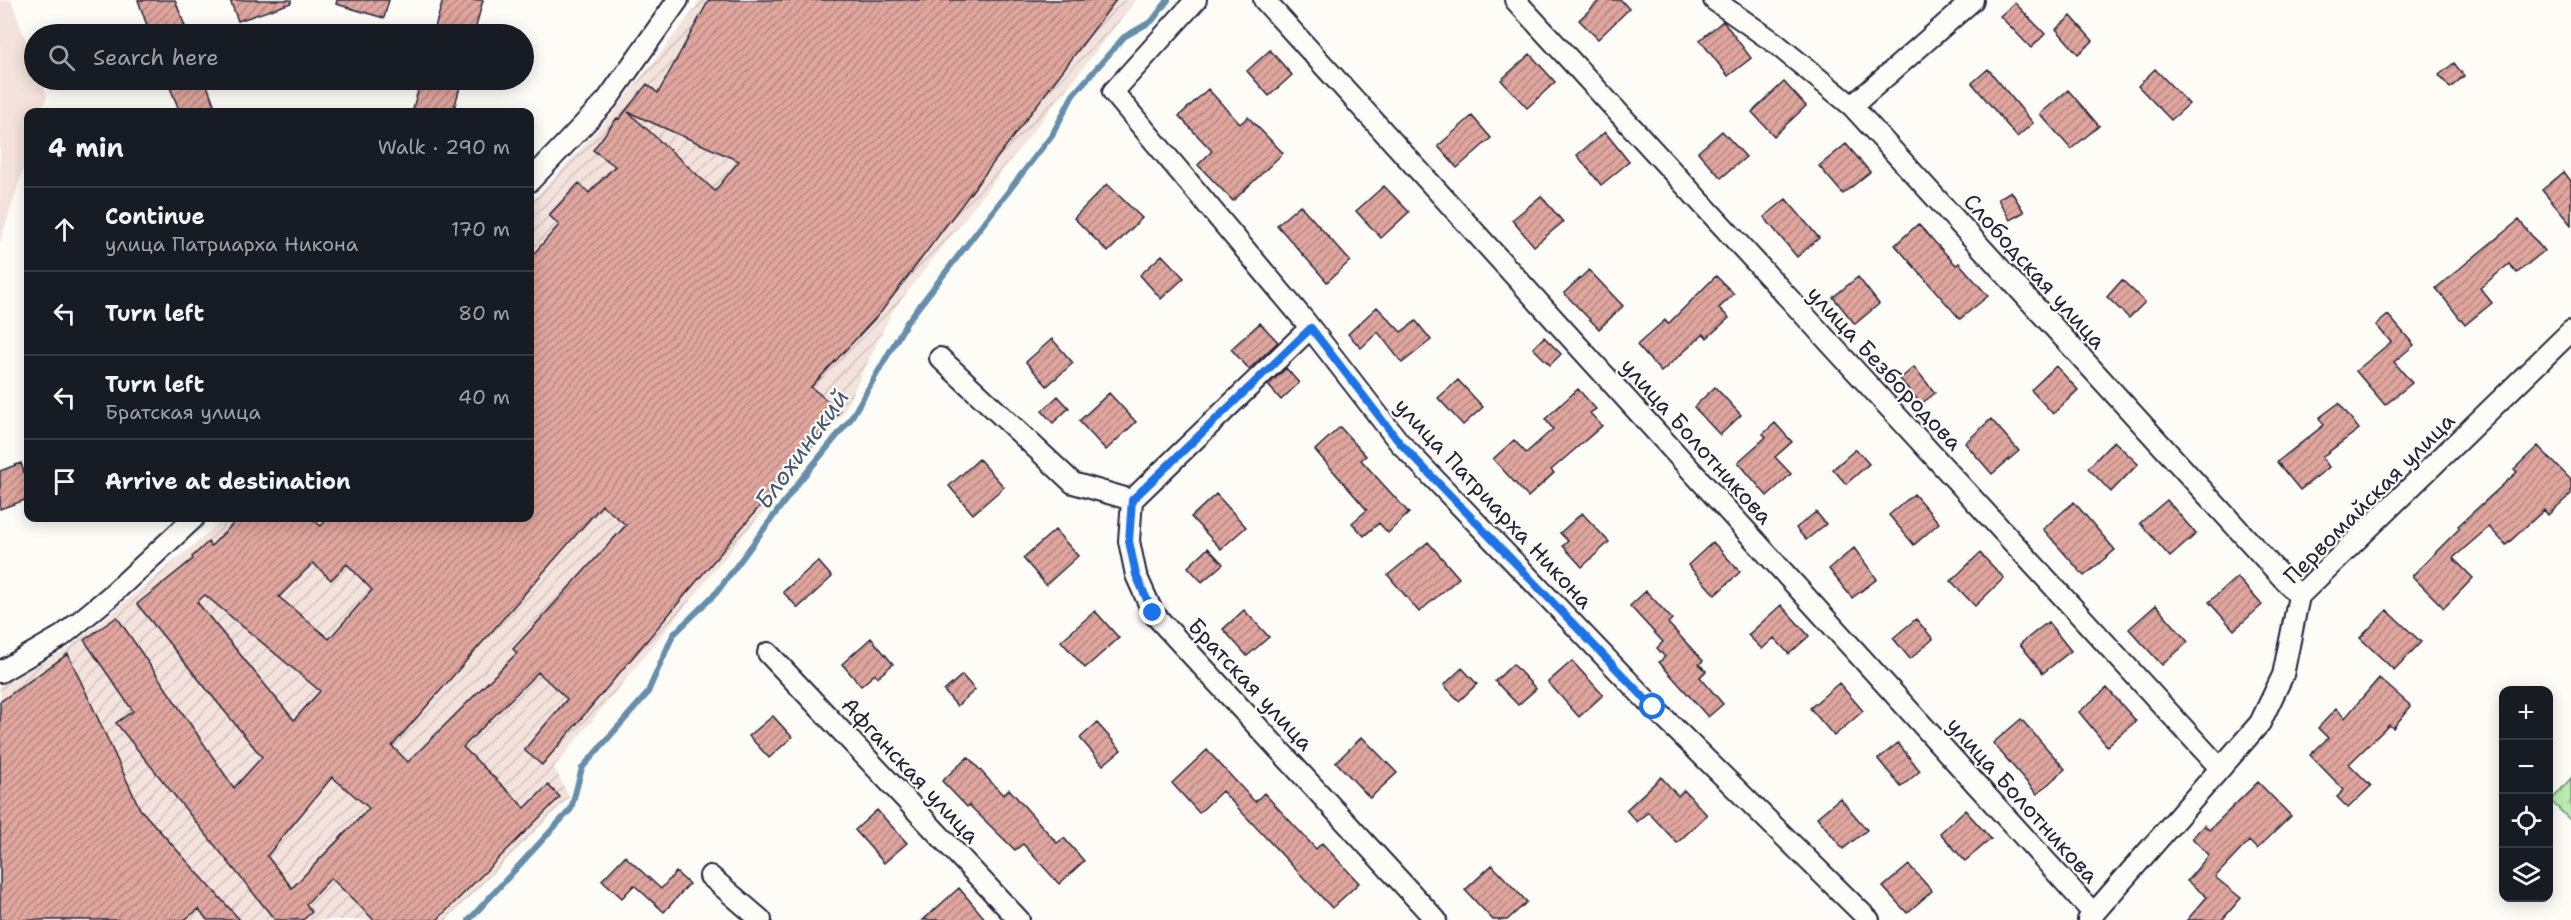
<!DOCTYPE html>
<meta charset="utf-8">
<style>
body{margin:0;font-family:"Shantell Sans",sans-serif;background:#242831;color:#f1f3f6}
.controls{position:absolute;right:18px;bottom:18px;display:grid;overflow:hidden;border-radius:12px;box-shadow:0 3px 15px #0003}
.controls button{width:54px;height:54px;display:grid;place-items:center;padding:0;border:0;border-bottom:2px solid #363941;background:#171b24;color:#f1f3f6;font:30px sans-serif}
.stop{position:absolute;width:18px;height:18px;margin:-14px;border:4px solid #1a73e8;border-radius:50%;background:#fff}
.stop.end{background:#1a73e8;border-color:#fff;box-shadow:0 2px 6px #0008}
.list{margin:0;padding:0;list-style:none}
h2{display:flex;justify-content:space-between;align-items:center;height:78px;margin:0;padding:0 24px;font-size:26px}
h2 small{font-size:20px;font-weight:400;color:#9ea1a6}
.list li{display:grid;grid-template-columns:39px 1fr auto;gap:18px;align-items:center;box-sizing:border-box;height:84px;padding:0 24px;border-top:2px solid #363941}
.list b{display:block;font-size:22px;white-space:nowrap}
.list p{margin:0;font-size:20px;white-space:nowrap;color:#9ea1a6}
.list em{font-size:20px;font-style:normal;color:#9ea1a6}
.icon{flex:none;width:33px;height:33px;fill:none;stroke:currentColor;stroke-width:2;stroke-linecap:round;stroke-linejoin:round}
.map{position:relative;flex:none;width:2571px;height:920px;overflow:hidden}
.search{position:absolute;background:#171b24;box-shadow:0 3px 15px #0003;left:24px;top:24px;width:510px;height:66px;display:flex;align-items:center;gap:15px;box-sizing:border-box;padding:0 21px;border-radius:33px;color:#9ea1a6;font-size:22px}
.panel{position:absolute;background:#171b24;box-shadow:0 3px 15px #0003;left:24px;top:108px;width:510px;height:414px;border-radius:12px}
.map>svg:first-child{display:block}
.built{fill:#f4e2dc}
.industrial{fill:url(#industrial-furrows)}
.forest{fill:url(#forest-crowns);stroke:#6e8876;stroke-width:1.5}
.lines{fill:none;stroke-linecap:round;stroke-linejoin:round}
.stream{stroke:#668eab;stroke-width:6}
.building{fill:url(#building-hatch);stroke:#22223b;stroke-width:1.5;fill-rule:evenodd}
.minor-casing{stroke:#22223b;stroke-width:24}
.minor{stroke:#fdfcf7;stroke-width:20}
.route{stroke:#1a73e8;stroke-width:8}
.labels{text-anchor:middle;stroke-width:4.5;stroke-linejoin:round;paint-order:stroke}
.street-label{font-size:22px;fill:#22223b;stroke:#fdfcf7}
.water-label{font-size:24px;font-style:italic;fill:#445873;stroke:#fdfcf7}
</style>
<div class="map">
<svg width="2571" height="920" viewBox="0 0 2571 920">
<defs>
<pattern id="industrial-furrows" width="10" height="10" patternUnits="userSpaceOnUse" patternTransform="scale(1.5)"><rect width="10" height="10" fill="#f4e2dc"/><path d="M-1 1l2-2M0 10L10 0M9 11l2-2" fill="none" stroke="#d1c2be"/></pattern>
<pattern id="forest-crowns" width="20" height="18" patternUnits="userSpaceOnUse" patternTransform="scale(1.5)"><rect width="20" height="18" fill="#b9eeb0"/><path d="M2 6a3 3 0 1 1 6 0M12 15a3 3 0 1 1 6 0" fill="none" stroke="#9fcc98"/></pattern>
<pattern id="building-hatch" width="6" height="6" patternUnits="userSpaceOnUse" patternTransform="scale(1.5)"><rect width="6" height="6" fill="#e0a69e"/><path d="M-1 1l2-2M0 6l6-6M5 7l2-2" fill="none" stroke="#b58782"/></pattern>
</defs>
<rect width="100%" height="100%" fill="#fdfcf7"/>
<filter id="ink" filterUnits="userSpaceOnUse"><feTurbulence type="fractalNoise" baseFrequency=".0167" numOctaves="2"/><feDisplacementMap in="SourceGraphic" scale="12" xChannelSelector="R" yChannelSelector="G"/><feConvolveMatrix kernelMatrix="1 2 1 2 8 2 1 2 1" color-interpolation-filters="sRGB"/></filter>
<g filter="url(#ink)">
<!-- built -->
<path class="built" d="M0,0H11L34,63V80H41L47,96L42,112H28V154L0,243Z"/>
<!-- industrial -->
<path class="industrial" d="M699,0H1136L893,310L843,413L554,767L569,797L446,920H0V686L69,648L200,540L223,518H530V204L614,112L694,10Z"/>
<!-- forest -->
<path class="forest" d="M2571,778V821L2551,801Z"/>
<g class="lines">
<!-- stream -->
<path class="stream" d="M469,920L571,809L582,768L647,694L673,635L717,592L799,482L850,420L907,322L1052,135L1073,95L1124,37L1152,21L1168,0"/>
</g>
<!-- building -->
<path class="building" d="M138,0H175L188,34H150Z
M230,0H291V3L238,21Z
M337,0H389L384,18L336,4Z
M443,0H483L474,34H433Z
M709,0H1116L881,312L811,387L840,411L542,765L524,750L567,699L538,672L463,747L525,808L548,785L560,797L437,920H374L331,878L306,904L312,912L303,920H275L116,723L133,711L84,640L117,617L234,788L262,757L137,604L193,559L192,557L208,542L211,546L239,518H311L321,526L328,518H530V258L559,225L549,215L579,183L589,193L615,166L593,150L617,118L619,119L647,84L658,93ZM628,112L739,161L715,191ZM602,505L626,525L513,649L517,653L408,762L392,746ZM313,563L331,580L347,564L372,590L329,639L279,597ZM205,595L320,691L294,720L197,602ZM332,777L369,808L292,888L267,856Z
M1600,0H1621L1629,9L1598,39L1579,20Z
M2015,3L2045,34L2031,48L2000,16Z
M2071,16L2093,41L2078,54L2056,29Z
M1723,21L1751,58L1728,76L1700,40Z
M1270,50L1292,75L1269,96L1247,71Z
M1530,54L1555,82L1527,108L1501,80Z
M2454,63L2464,76L2450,88L2439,75Z
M1988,69L2033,123L2017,137L1972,83Z
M2155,69L2189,104L2171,120L2138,86Z
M167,80H205L217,112H180Z
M421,80H462L453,112H412Z
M1784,82L1806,106L1774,136L1752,112Z
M1208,89L1240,124L1248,117L1283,153L1233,201L1198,165L1212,151L1179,116Z
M2068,90L2099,126L2071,149L2040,114Z
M1472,116L1491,138L1457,168L1438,146Z
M1722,131L1746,157L1721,178L1698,152Z
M1605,132L1629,162L1601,185L1577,155Z
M1846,144L1870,172L1843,194L1819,166Z
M2564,172L2571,181V225L2542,190Z
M1107,184L1142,218L1108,252L1074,218Z
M1384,186L1409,212L1381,238L1356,211Z
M2011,191L2024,212L2010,220L1998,199Z
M1541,196L1563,222L1534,246L1512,220Z
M1786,199L1819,238L1797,257L1764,217Z
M1300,205L1350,261L1327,282L1277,225Z
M2519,220L2544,251L2517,273L2509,264L2480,288L2492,303L2465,325L2436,288Z
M1918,224L1956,265L1959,263L1988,296L1960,319L1895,245Z
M1162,255L1184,278L1161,299L1140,275Z
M1589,270L1623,306L1599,329L1564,293Z
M1716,276L1734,294L1719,308L1729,318L1707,338L1704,334L1661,372L1637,345L1665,320L1668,324Z
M1858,277L1879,304L1855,324L1833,297Z
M2122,280L2145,302L2129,318L2107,297Z
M1377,307L1401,332L1416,321L1431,340L1402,363L1378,332L1361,348L1348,334Z
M2388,315L2414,345L2394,362L2412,383L2385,405L2356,371L2391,342L2376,325Z
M1260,323L1278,342L1249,369L1231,349Z
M1544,337L1561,354L1550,365L1533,348Z
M1052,339L1073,363L1047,386L1026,362Z
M2056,366L2078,390L2053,414L2031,390Z
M1914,367L1935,393L1921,404L1900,379Z
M1286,368L1299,383L1281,400L1268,385Z
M1458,380L1483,407L1463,425L1438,398Z
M1715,387L1741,415L1720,435L1694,407Z
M1578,389L1596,409L1590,413L1602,426L1551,470L1554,473L1528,497L1493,459L1514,440L1526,453L1553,429L1545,419Z
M1109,393L1136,422L1106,450L1079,421Z
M1058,396L1069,408L1053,423L1042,411Z
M2339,403L2359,429L2322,457L2329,467L2300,490L2277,462L2324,425L2319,418Z
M1991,419L2019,451L1992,474L1965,443Z
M1775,423L1792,442L1775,457L1791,474L1767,496L1738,462L1766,437L1763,434Z
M1340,427L1366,456L1361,460L1409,513L1388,533L1379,523L1364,536L1352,523L1367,510L1315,450Z
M2114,441L2138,464L2111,492L2088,468Z
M2538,446L2571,480V494L2548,515L2544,510L2506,545L2489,527L2453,558L2473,578L2444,608L2412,576L2460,528L2458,526L2517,472L2514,469Z
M1856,449L1869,464L1846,484L1833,469Z
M979,459L1004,487L973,514L949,486Z
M21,463L28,484V499L0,509V471Z
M1216,494L1246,527L1221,549L1191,517Z
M1914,494L1939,523L1914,545L1889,515Z
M2167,500L2196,534L2170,557L2140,523Z
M2074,502L2115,550L2084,576L2043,529Z
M1816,512L1826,524L1806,540L1796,528Z
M1582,513L1609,542L1582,567L1563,546L1568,541L1560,533Z
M1055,530L1078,556L1046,585L1023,558Z
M1428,542L1459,578L1419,612L1388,575Z
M1713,542L1740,572L1715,595L1688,565Z
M1208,548L1223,564L1202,582L1188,567Z
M1854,548L1877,579L1852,598L1829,569Z
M1980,553L2004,578L1975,606L1951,581Z
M818,561L832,577L798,608L783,592Z
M2237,577L2262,605L2234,630L2209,602Z
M1646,591L1672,619L1668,623L1703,661L1699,664L1706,671L1700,677L1723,704L1708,717L1659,662L1665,657L1657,648L1663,642L1630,606Z
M1781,605L1809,636L1789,654L1774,638L1762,649L1748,635Z
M2156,605L2188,642L2162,665L2129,629Z
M1244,610L1269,637L1247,656L1223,629Z
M2387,610L2421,642L2394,670L2360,638Z
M1095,611L1119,638L1085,668L1061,641Z
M1916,619L1933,639L1910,659L1893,638Z
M2048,622L2071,651L2043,673L2020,644Z
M871,638L893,664L878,677L875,674L861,686L842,664Z
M68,654L140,809L240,920H207L199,909L184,920H0V702Z
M1572,661L1603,695L1579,717L1548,682Z
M1513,664L1536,689L1518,705L1495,681Z
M1462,668L1477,684L1459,701L1444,685Z
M962,675L975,690L957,706L944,691Z
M2379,678L2411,706L2393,728L2389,725L2349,764L2371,786L2348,808L2337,797L2344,790L2310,755L2328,738L2318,728L2336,709L2345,718Z
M1839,683L1863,711L1834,736L1810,708Z
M2107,688L2136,721L2107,746L2079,712Z
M773,716L792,737L769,758L749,736Z
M2021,719L2065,769L2037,794L1993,743Z
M1097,723L1121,750L1103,765L1080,738Z
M1362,737L1397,773L1370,798L1336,762Z
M1898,743L1920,771L1901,787L1878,759Z
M1207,750L1255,802L1264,793L1316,849L1322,843L1359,883L1332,908L1222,791L1199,813L1172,783Z
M968,757L1003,795L1009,789L1057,843L1064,838L1084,861L1059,884L1023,844L1015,850L969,805L967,807L942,781Z
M1661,777L1678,796L1684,790L1707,815L1677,843L1648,812L1637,822L1626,810Z
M2258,782L2291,816L2257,849L2249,841L2215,877L2241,898L2222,920H2187L2207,897L2187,881L2209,855L2192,838L2204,825L2209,830Z
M1840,798L1867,830L1843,849L1817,817Z
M877,810L907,843L884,863L855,830Z
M1965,810L1991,839L1965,861L1940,833Z
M625,856L661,889L676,872L689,884L664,912L634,885L622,898L602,880Z
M1492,865L1527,902L1507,920H1493L1465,890Z
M1909,865L1932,891L1907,913L1883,887Z
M959,888L986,920H923Z"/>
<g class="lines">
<defs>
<path id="minor" d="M1196,0L1113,92L1305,321L1399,442L1653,707L1869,920
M1264,0L2094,914
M1515,0L2220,768
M1714,0L1775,43L1852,106L2299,596
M1852,106L1973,0
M530,181L607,100L678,0
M940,358L1073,483L1132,500L1129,541L1136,575L1153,613L1436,920
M1132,500L1310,328
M768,653L1019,920
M0,672L62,636L108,598L194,518
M710,876L761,920
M2088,920L2260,723L2283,675L2299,596L2571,331"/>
</defs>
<!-- minor casing -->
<use href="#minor" class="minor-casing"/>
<!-- minor -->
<use href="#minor" class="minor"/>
</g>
</g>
<g class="lines" filter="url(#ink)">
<!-- route -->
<path class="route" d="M1153,613L1136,575L1129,541L1132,500L1311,328L1399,442L1653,707"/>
</g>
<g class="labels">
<!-- street labels -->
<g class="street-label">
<text transform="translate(2035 271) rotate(48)" y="8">Слободская улица</text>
<text transform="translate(1885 368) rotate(47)" y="8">улица Безбородова</text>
<text transform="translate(1697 441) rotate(48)" y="8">улица Болотникова</text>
<text transform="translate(2369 498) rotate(-45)" y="8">Первомайская улица</text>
<text transform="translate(1494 503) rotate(47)" y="8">улица Патриарха Никона</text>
<text transform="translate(1251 684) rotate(47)" y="8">Братская улица</text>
<text transform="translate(911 770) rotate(47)" y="8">Афганская улица</text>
<text transform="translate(2023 800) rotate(48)" y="8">улица Болотникова</text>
</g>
<!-- water labels -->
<g class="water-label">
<text transform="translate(802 449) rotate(-54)" y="8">Блохинский</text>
</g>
</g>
</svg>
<div class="controls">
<button>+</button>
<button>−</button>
<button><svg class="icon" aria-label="locate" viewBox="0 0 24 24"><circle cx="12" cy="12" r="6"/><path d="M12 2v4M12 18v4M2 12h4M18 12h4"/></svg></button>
<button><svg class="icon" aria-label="layers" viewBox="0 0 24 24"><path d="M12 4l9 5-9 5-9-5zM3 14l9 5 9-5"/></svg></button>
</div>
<div class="stop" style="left:1653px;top:707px"></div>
<div class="stop end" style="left:1153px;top:613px"></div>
<div class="search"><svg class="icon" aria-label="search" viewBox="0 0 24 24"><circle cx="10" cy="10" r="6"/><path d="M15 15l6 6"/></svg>Search here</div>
<section class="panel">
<h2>4 min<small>Walk · 290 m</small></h2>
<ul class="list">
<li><svg class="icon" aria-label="ahead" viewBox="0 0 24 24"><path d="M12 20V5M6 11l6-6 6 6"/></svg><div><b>Continue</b><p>улица Патриарха Никона</p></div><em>170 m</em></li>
<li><svg class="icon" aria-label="left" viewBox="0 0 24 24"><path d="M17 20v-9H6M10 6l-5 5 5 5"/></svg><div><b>Turn left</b></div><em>80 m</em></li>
<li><svg class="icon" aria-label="left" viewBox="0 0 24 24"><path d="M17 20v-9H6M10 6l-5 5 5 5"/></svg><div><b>Turn left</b><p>Братская улица</p></div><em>40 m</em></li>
<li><svg class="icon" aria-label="arrive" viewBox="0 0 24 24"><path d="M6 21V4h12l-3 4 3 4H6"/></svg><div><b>Arrive at destination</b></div></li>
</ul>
</section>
</div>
